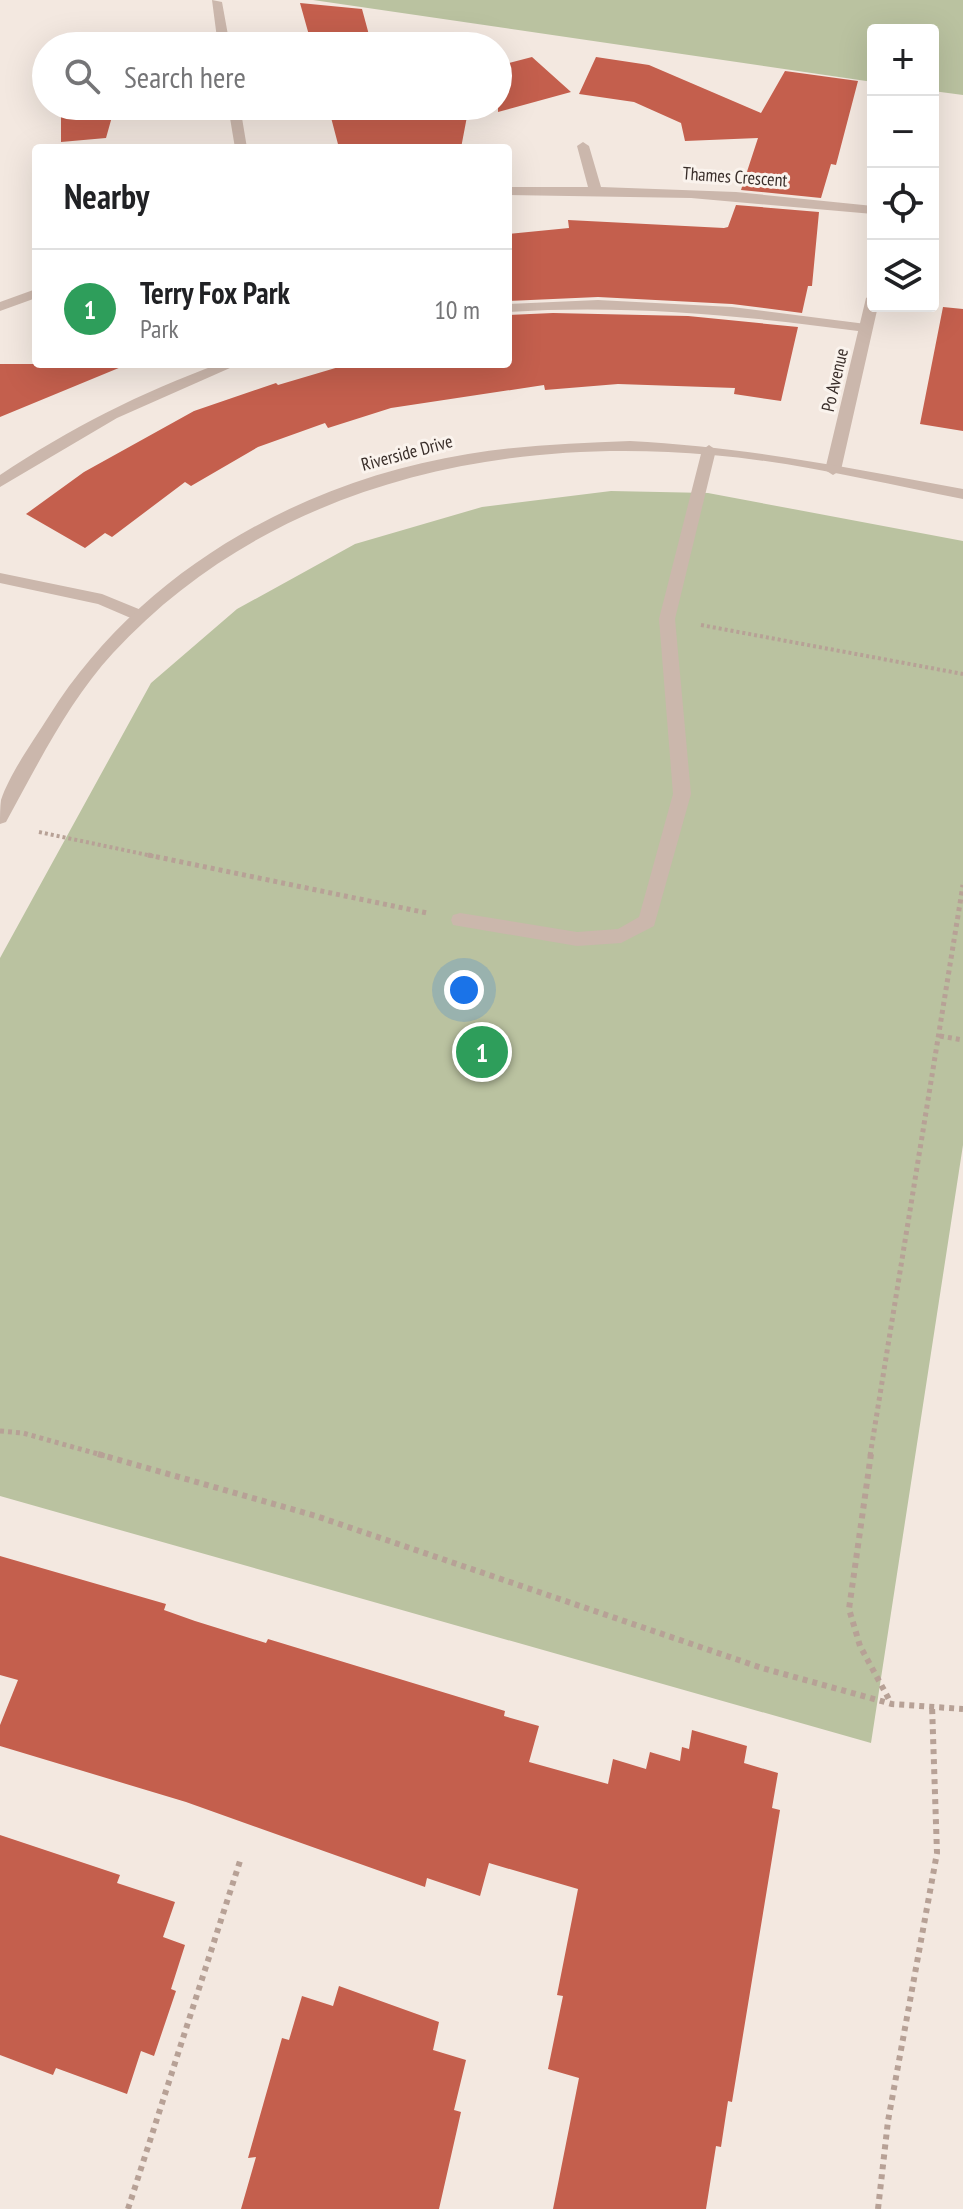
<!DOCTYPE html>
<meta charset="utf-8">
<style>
body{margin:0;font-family:"PT Sans Narrow",sans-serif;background:#f6f6f6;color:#202124}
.controls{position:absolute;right:24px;top:24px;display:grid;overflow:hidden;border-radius:8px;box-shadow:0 8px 32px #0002}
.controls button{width:72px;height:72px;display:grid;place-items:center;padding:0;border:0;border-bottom:2px solid #e0e0e0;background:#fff;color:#202124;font:40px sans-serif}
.you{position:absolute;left:464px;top:990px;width:28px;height:28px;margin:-20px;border:6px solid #fff;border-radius:50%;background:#1a73e8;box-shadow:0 0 0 12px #1a73e833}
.badge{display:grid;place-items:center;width:52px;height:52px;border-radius:50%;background:#d93025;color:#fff;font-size:26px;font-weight:700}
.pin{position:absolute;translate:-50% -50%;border:4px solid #fff;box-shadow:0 2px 8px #0006}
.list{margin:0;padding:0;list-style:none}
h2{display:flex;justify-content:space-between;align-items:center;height:104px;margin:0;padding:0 32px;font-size:34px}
h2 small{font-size:26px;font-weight:400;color:#757577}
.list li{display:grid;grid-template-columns:52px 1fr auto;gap:24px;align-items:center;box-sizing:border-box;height:120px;padding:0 32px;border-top:2px solid #e0e0e0}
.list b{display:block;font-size:30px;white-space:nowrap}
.list p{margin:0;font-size:26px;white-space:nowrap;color:#757577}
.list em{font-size:26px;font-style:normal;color:#757577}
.icon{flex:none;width:44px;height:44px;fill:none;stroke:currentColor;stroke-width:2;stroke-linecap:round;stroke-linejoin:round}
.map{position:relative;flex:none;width:963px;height:2209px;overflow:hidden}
.search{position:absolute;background:#fff;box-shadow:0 8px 32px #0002;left:32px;top:32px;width:480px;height:88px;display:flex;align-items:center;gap:20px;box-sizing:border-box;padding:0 28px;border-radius:44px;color:#757577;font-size:30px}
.panel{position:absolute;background:#fff;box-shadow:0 8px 32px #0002;left:32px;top:144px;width:480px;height:224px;border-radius:8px}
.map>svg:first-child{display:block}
.green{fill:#bac2a0}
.building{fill:#c45f4d}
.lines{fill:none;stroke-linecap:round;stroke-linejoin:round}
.path-far2{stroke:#b7a196;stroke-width:4;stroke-dasharray:3 3;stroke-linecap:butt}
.path-far1{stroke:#b7a196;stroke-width:5;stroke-dasharray:4 4;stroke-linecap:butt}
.path{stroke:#b7a196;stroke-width:6;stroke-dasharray:5 5;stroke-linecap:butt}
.service{fill:#cbb7ac;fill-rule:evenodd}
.minor{fill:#cbb7ac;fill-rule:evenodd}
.tertiary{fill:#cbb7ac;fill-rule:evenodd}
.labels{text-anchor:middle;stroke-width:6;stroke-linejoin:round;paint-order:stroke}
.far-street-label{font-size:18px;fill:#392e2a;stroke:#faf3ed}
</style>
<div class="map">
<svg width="963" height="2209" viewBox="0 0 963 2209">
<rect width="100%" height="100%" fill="#f3e8e0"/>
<!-- green -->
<path class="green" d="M313,0H963V95L933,91V30H873V82Z
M611,491L708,493L963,541V1145L871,1743L0,1496V958L151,683L237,609L355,544L482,507Z"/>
<!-- building -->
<path class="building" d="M300,3L362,9L372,46H312Z
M61,39H122L120,45H130L61,46Z
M532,57L571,92L498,112V66Z
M596,57L649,65L761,113L785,71L858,81L836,165L831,164L821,198L741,190L758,138L685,141L681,123L634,102L579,94Z
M61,106H115L106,138L61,142Z
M328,106H469L461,148H339Z
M736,205L819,212L812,286H808L802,313L732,304L598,297L508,301V234L569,228L568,220L724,228L728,227Z
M943,307L963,309V431L920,424Z
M553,313L688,316L798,327L781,401L734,394L735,388L618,384L545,390L544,385L391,408L328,428L325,423L258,447L191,486L185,482L112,537L105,533L85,548L26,514L84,472L194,411L276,383L278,385L349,364H508V315Z
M0,364H126V365L0,417Z
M0,1556L166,1604L164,1610L195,1621L266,1643L268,1639L505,1711L504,1716L539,1726L529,1762L608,1784L613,1759L646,1769L650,1752L680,1761L682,1747L689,1749L692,1730L747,1746L744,1763L778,1773L772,1808L780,1810L752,1980L732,2102L728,2101L721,2147L716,2146L706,2209H553L579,2078L548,2069L563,1996L557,1995L578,1889L489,1863L480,1896L427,1878L425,1887L186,1802L0,1746V1725L18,1680L0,1675Z
M0,1835L120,1875L117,1883L175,1902L163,1937L185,1945L171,1989L176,1991L154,2056L141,2051L127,2094L56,2068L53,2075L0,2055Z
M339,1986L439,2022L433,2050L466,2060L454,2110L461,2112L439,2209H241L256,2157L248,2158L282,2038L289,2040L302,1996L333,2006Z"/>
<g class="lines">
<!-- path-far2 -->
<path class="path-far2" d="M701,625L963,674
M39,832L157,857"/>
<!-- path-far1 -->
<path class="path-far1" d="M148,855L427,913
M940,1036L963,1040
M0,1431L23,1433L105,1456
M870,1456L963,885"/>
<!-- path -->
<path class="path" d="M98,1454L316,1516L762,1668L892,1704L963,1709
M871,1454L849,1609L860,1646L891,1703
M128,2209L240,1861
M878,2209L888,2121L937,1853L932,1705"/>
<!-- service -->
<path class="service" d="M598,300L732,307L866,324L873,328L866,332C747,316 629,304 508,312V304Z
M219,364H239L117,418L0,487V475C69,429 141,392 219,364Z
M709,445L716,450L675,619L691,794L654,926L621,943L577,946L453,925L451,920L453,915L460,913L577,932L618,929L639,917L673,794L659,619L702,450Z
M0,573L102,594L146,612L148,616L140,622L98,604L0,583Z"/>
<!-- minor -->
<path class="minor" d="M212,0L222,2L230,46H218Z
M228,106H240L247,148H235Z
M583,142L589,146L601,187L736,192L873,206V214L691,198L508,195V187H588L577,146Z
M36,289V298L0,311V302Z
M873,294V306H878L841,470L833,475L825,470L866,298Z"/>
<!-- tertiary -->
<path class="tertiary" d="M630,441C747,447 849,468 963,489V499C880,483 797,462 712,455C494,435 266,487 113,653C68,702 38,764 6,822L0,824C0,816 0,807 1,800C10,773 34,740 49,716C140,571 301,481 468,454C522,445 576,443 630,441Z"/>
</g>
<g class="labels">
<!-- far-street labels -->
<g class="far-street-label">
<text transform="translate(735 177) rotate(4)" y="6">Thames Crescent</text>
<text transform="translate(835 380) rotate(-77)" y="6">Po Avenue</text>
<text transform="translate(407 453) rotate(-15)" y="6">Riverside Drive</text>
</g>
</g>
</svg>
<div class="controls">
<button>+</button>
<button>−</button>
<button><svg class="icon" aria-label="locate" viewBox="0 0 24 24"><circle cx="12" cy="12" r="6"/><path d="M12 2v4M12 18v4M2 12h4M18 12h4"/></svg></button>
<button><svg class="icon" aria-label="layers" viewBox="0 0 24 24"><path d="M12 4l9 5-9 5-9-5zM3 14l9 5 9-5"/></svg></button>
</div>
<div class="you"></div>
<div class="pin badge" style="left:482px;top:1052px;background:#2e9e5b">1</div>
<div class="search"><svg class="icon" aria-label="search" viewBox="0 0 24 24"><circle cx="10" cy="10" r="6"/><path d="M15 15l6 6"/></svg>Search here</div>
<section class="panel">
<h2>Nearby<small></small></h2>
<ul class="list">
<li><span class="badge" style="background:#2e9e5b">1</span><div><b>Terry Fox Park</b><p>Park</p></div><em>10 m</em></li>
</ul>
</section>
</div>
